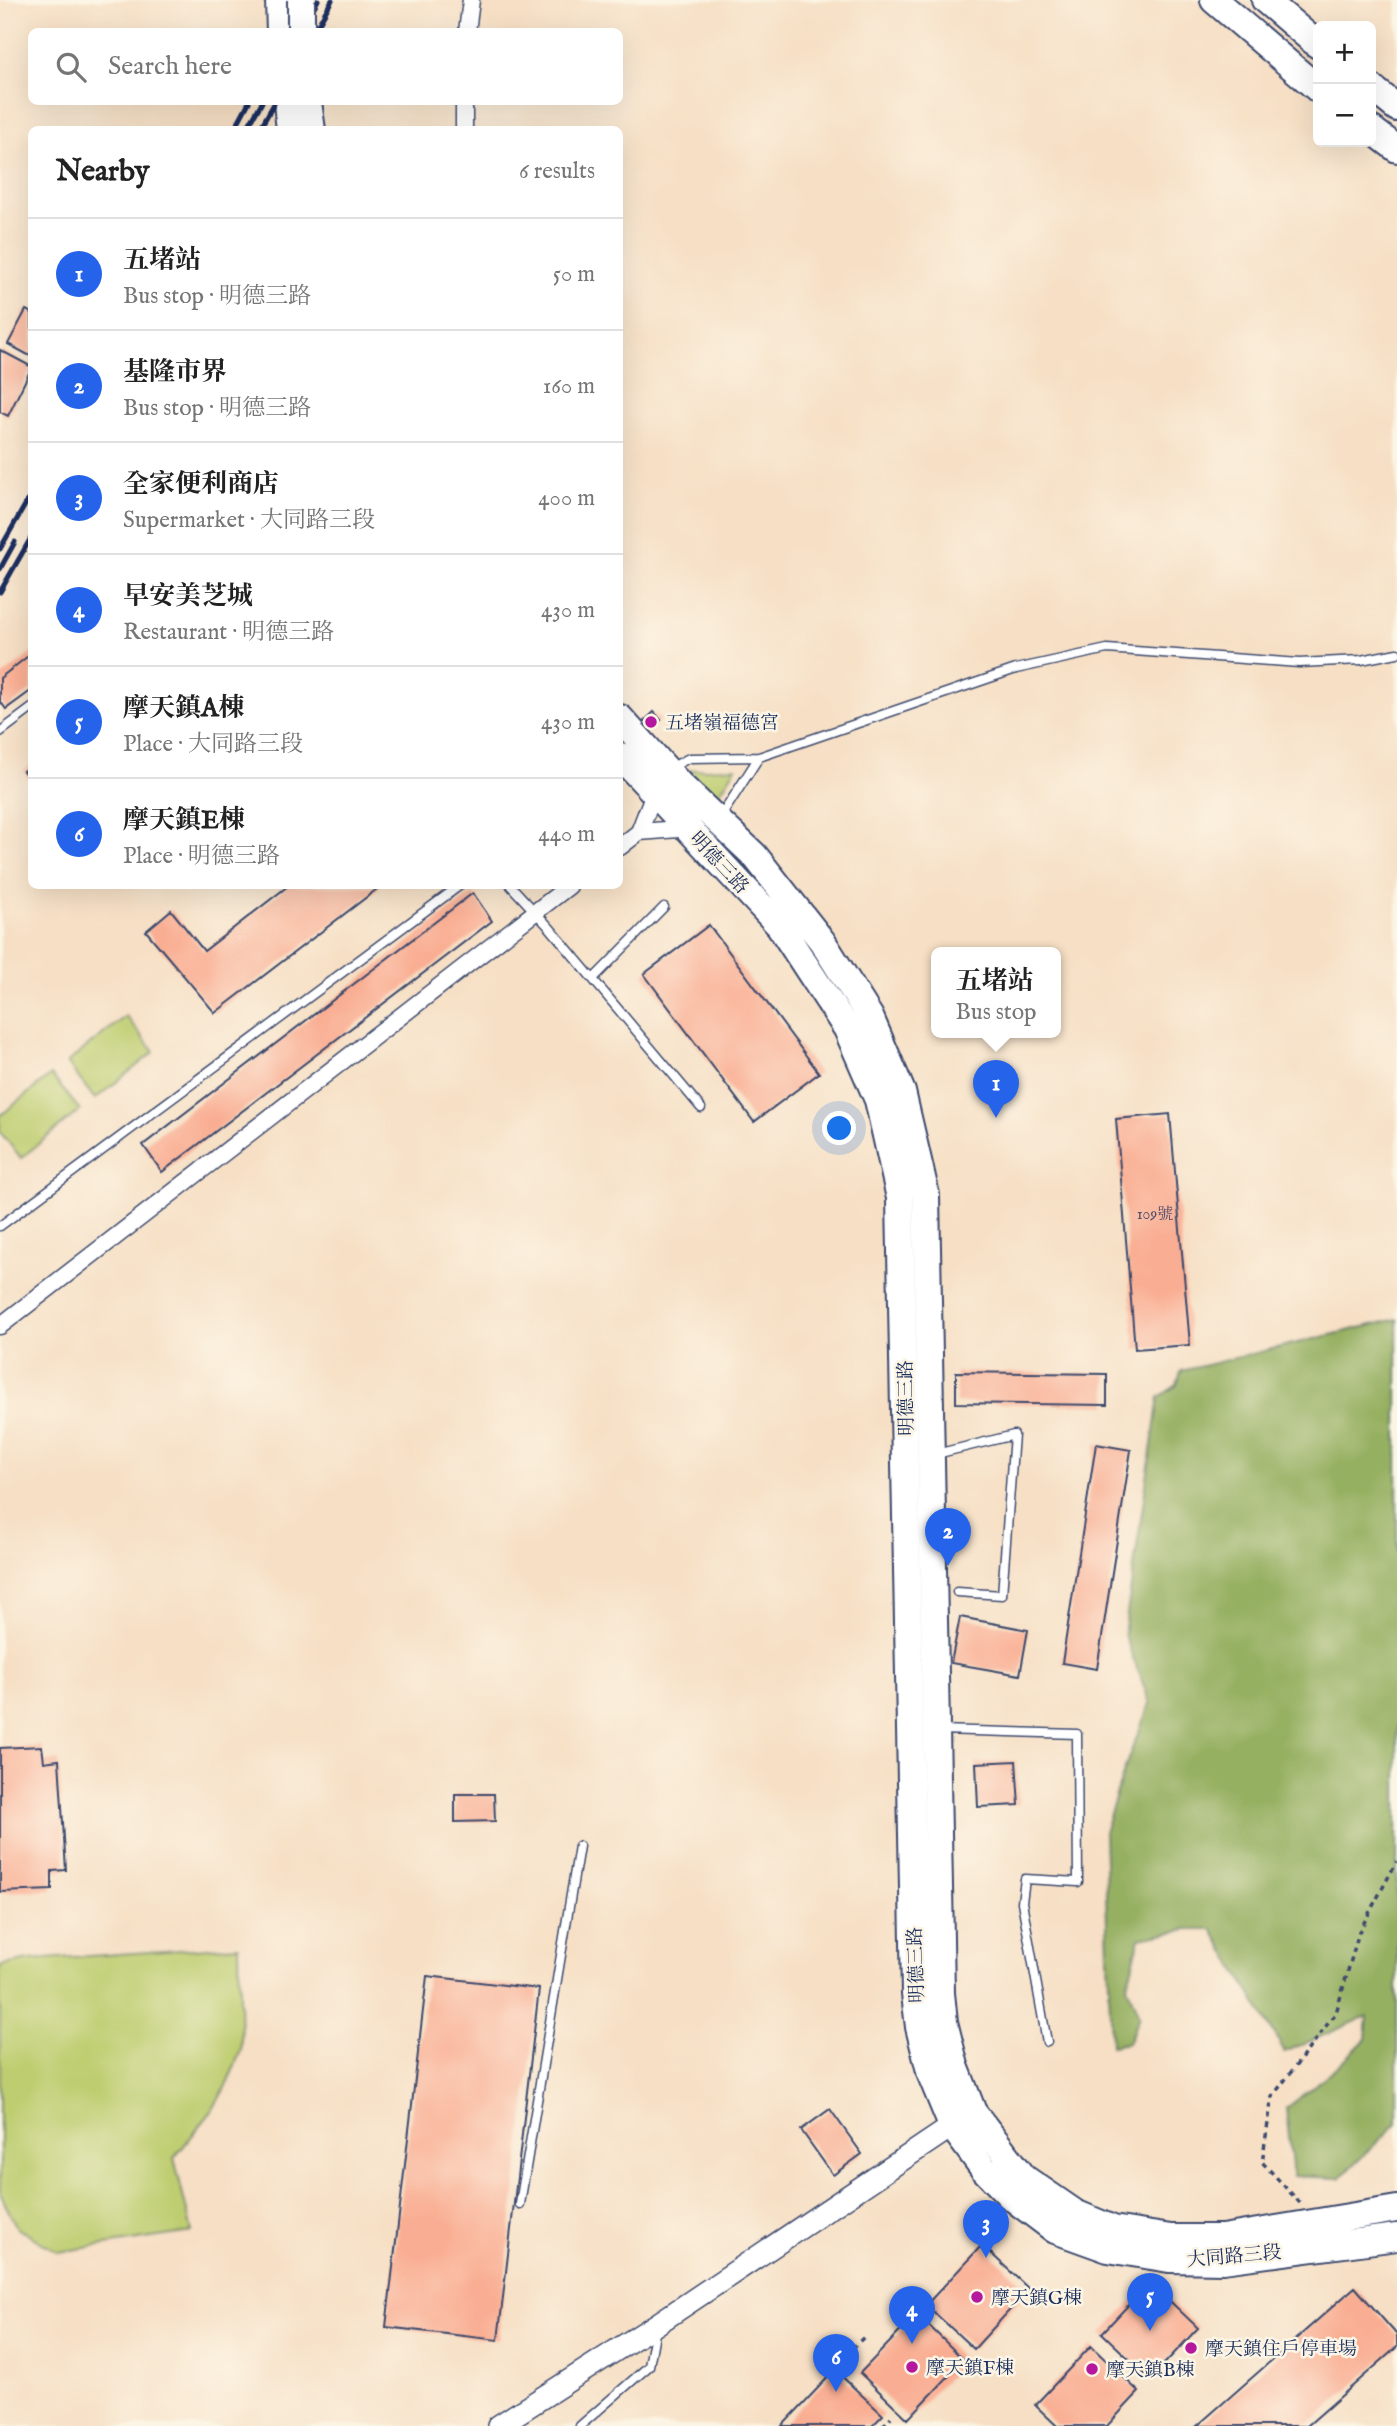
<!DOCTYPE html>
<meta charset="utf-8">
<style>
body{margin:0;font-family:"IM FELL English","Noto Serif TC",serif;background:#f6f6f6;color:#222}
.controls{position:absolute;right:21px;top:21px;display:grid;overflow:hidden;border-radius:10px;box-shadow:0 7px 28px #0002}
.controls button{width:63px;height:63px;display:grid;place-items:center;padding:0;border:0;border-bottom:2px solid #e0e0e0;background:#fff;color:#222;font:35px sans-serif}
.you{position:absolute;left:840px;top:1129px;width:24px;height:24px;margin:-18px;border:5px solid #fff;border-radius:50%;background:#1a73e8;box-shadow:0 0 0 10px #1a73e833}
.badge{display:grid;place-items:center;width:46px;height:46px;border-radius:50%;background:#2563eb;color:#fff;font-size:23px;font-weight:700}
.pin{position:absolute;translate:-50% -58px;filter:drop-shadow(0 2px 4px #0008)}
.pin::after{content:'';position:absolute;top:37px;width:24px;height:21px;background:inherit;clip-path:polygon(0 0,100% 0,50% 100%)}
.popup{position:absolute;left:931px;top:947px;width:130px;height:91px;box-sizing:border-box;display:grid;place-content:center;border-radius:10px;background:#fff;filter:drop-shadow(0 2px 5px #0005);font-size:23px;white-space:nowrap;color:#767676}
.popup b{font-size:26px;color:#222}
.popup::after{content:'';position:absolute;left:50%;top:100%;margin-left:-14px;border:14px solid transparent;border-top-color:#fff}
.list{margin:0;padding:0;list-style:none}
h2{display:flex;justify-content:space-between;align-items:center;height:91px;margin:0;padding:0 28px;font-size:30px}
h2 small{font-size:23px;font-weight:400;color:#767676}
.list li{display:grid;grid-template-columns:46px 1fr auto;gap:21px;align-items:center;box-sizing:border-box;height:112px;padding:0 28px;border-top:2px solid #e0e0e0}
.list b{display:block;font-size:26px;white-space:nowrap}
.list p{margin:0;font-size:23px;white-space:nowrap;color:#767676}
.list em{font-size:23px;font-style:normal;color:#767676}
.icon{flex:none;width:38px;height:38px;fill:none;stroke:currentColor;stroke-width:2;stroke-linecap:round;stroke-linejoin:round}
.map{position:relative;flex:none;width:1397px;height:2426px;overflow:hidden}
.search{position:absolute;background:#fff;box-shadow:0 7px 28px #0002;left:28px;top:28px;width:595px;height:77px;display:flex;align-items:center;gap:18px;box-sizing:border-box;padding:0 24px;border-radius:10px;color:#767676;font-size:26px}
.panel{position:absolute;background:#fff;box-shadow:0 7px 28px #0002;left:28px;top:126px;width:595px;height:763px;border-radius:10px}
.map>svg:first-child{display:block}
.green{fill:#becd70;stroke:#6c7e67;stroke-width:2}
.forest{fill:#96b062;stroke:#587060;stroke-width:2}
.building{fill:#f9ae93}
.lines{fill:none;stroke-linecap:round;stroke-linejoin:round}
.service-casing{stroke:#3c496d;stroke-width:11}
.minor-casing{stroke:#3c496d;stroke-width:19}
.tertiary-casing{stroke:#3c496d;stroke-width:24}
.primary-casing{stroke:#3c496d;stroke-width:30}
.path{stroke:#3c496d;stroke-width:3.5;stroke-dasharray:5 5;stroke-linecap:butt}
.service{stroke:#fff;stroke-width:8}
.minor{stroke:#fff;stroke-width:16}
.tertiary{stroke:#fff;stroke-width:21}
.primary{stroke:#fff;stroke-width:26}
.rail{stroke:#1b2f5e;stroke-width:5}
.primary-bridge-casing{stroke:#3c496d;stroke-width:30;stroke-linecap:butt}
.primary-bridge{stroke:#fff;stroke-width:26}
.poi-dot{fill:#b5179e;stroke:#fcf5e5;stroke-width:2.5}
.labels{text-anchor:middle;stroke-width:5;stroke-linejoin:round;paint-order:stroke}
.number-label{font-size:16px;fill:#524f6b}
.poi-label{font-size:19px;fill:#1b2f5e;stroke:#fcf5e5;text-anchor:start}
.street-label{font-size:19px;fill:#1b2f5e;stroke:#fcf5e5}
</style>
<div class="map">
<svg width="1397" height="2426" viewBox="0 0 1397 2426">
<rect width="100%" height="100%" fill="#fcf5e5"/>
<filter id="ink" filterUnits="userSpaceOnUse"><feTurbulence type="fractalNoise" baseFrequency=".0143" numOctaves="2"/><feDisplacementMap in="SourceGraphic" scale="14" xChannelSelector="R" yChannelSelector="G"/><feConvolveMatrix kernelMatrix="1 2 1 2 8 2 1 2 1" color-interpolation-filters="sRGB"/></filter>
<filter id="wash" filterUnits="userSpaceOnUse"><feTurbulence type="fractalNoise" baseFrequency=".00686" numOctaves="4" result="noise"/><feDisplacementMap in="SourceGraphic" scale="28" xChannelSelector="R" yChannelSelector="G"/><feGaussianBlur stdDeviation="1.57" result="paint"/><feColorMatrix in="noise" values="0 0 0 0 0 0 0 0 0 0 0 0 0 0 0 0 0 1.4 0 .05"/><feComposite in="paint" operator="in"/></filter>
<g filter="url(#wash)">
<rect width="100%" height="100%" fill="#f6dfc4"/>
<!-- green -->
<path class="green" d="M736,767L716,799L688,770Z
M126,1016L154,1052L95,1099L67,1063Z
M51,1075L80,1110L21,1158L0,1132V1116Z
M239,1946L241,2050L228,2082L212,2111L174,2158L192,2232L58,2252L17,2228L0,2193V1966L29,1960Z"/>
<!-- forest -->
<path class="forest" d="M1397,1319V2123L1340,2178L1293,2176L1286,2108L1335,2069L1366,2039L1368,2016L1285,2052L1212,1929H1188L1140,1938L1127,1986L1139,2016L1128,2043L1111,2046L1104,1832L1128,1759L1150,1703L1124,1634L1159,1397L1177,1385L1181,1371Z"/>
<g id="blocks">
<!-- building -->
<path class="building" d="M26,310L32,313V357L8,344Z
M0,350L32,367L8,416L0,412Z
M32,653V690L6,709L0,701V678Z
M654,712L661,720L648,731L641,724Z
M32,764V782L23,771Z
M288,886H381L215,1013L146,931L171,910L204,951Z
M473,893L492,921L162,1172L143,1145Z
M709,925L819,1073L754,1122L644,974Z
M1170,1114L1190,1345L1135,1349L1116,1119Z
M956,1372L1107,1374V1405L956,1403Z
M1096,1444L1131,1450L1097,1669L1062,1663Z
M960,1617L1028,1630L1020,1675L951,1663Z
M42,1746L44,1762L59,1760L66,1870L52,1871V1890L0,1892V1748Z
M1016,1761L1019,1805L978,1807L976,1763Z
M455,1794H494L495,1821L455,1822Z
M427,1976L539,1989L498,2340L386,2327Z
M830,2109L862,2154L833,2175L801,2130Z
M982,2245L1029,2289L974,2349L926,2305Z
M1150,2282L1198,2328L1150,2379L1102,2333Z
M1355,2287L1397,2335V2347L1307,2426H1197Z
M917,2314L964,2360L908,2419L860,2373Z
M1091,2346L1139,2392L1107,2426H1057L1035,2405Z
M835,2370L883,2415L872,2426H782Z"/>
</g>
</g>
<g filter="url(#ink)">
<use href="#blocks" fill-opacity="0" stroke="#3c496d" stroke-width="2"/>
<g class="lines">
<defs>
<path id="service" d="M0,732L32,708
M672,767L689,758L759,757L1016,669L1107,649L1299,663L1361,660L1397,653
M720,818L759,757
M511,886L550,928L701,1108
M593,979L664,907
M0,1226L459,886
M936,1454L1014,1435L1002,1595L957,1592
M939,1730L1077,1734L1078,1882L1025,1879L1022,1902L1047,2042
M520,2204L579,1846
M580,2426L649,2366L656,2328"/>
<path id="minor" d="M467,32L471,0
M464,130V102
M639,832L692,828
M620,847L639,832L656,788
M0,1326L569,886"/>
<path id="tertiary" d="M498,2426L657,2324L963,2119"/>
<path id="primary" d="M279,0L280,32
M1214,0L1318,89
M1265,0L1318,45
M1371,87L1397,108
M287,102L290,130
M308,102L312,130
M1371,129L1397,149
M620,718L680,785L755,856L822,941L870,1017L902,1092L926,1195L941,1993L944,2022L955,2066L973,2112L1024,2178L1075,2213L1113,2229L1171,2238H1222L1397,2209
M620,756L779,925L847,1029L878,1100L900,1198L915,1994L919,2027L931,2075L952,2126L983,2168L1010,2196L1055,2230L1108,2249L1169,2259L1223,2260L1397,2237"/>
</defs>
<!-- service casing -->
<use href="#service" class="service-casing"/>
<!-- minor casing -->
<use href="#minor" class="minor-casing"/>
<!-- tertiary casing -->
<use href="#tertiary" class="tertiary-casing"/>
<!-- primary casing -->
<use href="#primary" class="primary-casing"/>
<!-- path -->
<path class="path" d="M1300,2203L1262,2162L1272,2097L1336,2013L1359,1932L1397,1861
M838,2362L866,2335
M883,2426L891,2417"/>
<!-- service -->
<use href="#service" class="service"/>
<!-- minor -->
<use href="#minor" class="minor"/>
<!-- tertiary -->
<use href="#tertiary" class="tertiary"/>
<!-- primary -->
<use href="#primary" class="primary"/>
<!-- rail -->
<path class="rail" d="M288,32L305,0
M300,32L318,0
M314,32L332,0
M234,130L249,102
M246,130L262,102
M259,130L275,102
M0,549L32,493
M0,569L15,542
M0,592L32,536"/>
<defs>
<path id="primary-bridge" d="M301,0V32"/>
</defs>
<!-- primary-bridge casing -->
<use href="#primary-bridge" class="primary-bridge-casing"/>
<!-- primary-bridge -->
<use href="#primary-bridge" class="primary-bridge"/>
</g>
</g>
<!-- markers -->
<g class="poi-dot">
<circle cx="651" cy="722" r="7"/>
<circle cx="977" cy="2297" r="7"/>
<circle cx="1191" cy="2348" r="7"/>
<circle cx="912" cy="2367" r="7"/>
<circle cx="1092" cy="2369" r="7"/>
</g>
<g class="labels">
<!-- number labels -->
<g class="number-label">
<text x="1155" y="1219">109號</text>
</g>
<!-- poi labels -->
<g class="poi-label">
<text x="665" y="729">五堵嶺福德宮</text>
<text x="991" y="2304">摩天鎮G棟</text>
<text x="1205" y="2355">摩天鎮住戶停車場</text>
<text x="926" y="2374">摩天鎮F棟</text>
<text x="1106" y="2376">摩天鎮B棟</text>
</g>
<!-- street labels -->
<g class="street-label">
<text transform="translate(720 862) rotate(47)" y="7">明德三路</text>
<text transform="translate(905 1398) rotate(-91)" y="7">明德三路</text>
<text transform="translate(915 1965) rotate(-92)" y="7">明德三路</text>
<text transform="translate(1234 2255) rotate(-5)" y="7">大同路三段</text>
</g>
</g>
</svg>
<div class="controls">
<button>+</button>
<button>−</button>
</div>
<div class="you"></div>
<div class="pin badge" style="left:996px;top:1118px">1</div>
<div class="popup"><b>五堵站</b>Bus stop</div>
<div class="pin badge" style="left:948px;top:1566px">2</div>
<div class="pin badge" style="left:986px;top:2258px">3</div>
<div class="pin badge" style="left:912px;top:2344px">4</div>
<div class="pin badge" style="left:1150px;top:2331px">5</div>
<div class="pin badge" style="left:836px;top:2392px">6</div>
<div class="search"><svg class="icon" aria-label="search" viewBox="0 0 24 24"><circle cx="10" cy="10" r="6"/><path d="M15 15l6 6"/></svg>Search here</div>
<section class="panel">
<h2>Nearby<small>6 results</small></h2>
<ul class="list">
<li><span class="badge">1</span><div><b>五堵站</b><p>Bus stop · 明德三路</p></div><em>50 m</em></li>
<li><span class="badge">2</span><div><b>基隆市界</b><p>Bus stop · 明德三路</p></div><em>160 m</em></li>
<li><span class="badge">3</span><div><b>全家便利商店</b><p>Supermarket · 大同路三段</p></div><em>400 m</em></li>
<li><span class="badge">4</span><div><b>早安美芝城</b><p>Restaurant · 明德三路</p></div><em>430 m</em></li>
<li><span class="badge">5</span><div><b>摩天鎮A棟</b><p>Place · 大同路三段</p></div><em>430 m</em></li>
<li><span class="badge">6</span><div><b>摩天鎮E棟</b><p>Place · 明德三路</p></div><em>440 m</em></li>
</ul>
</section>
</div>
